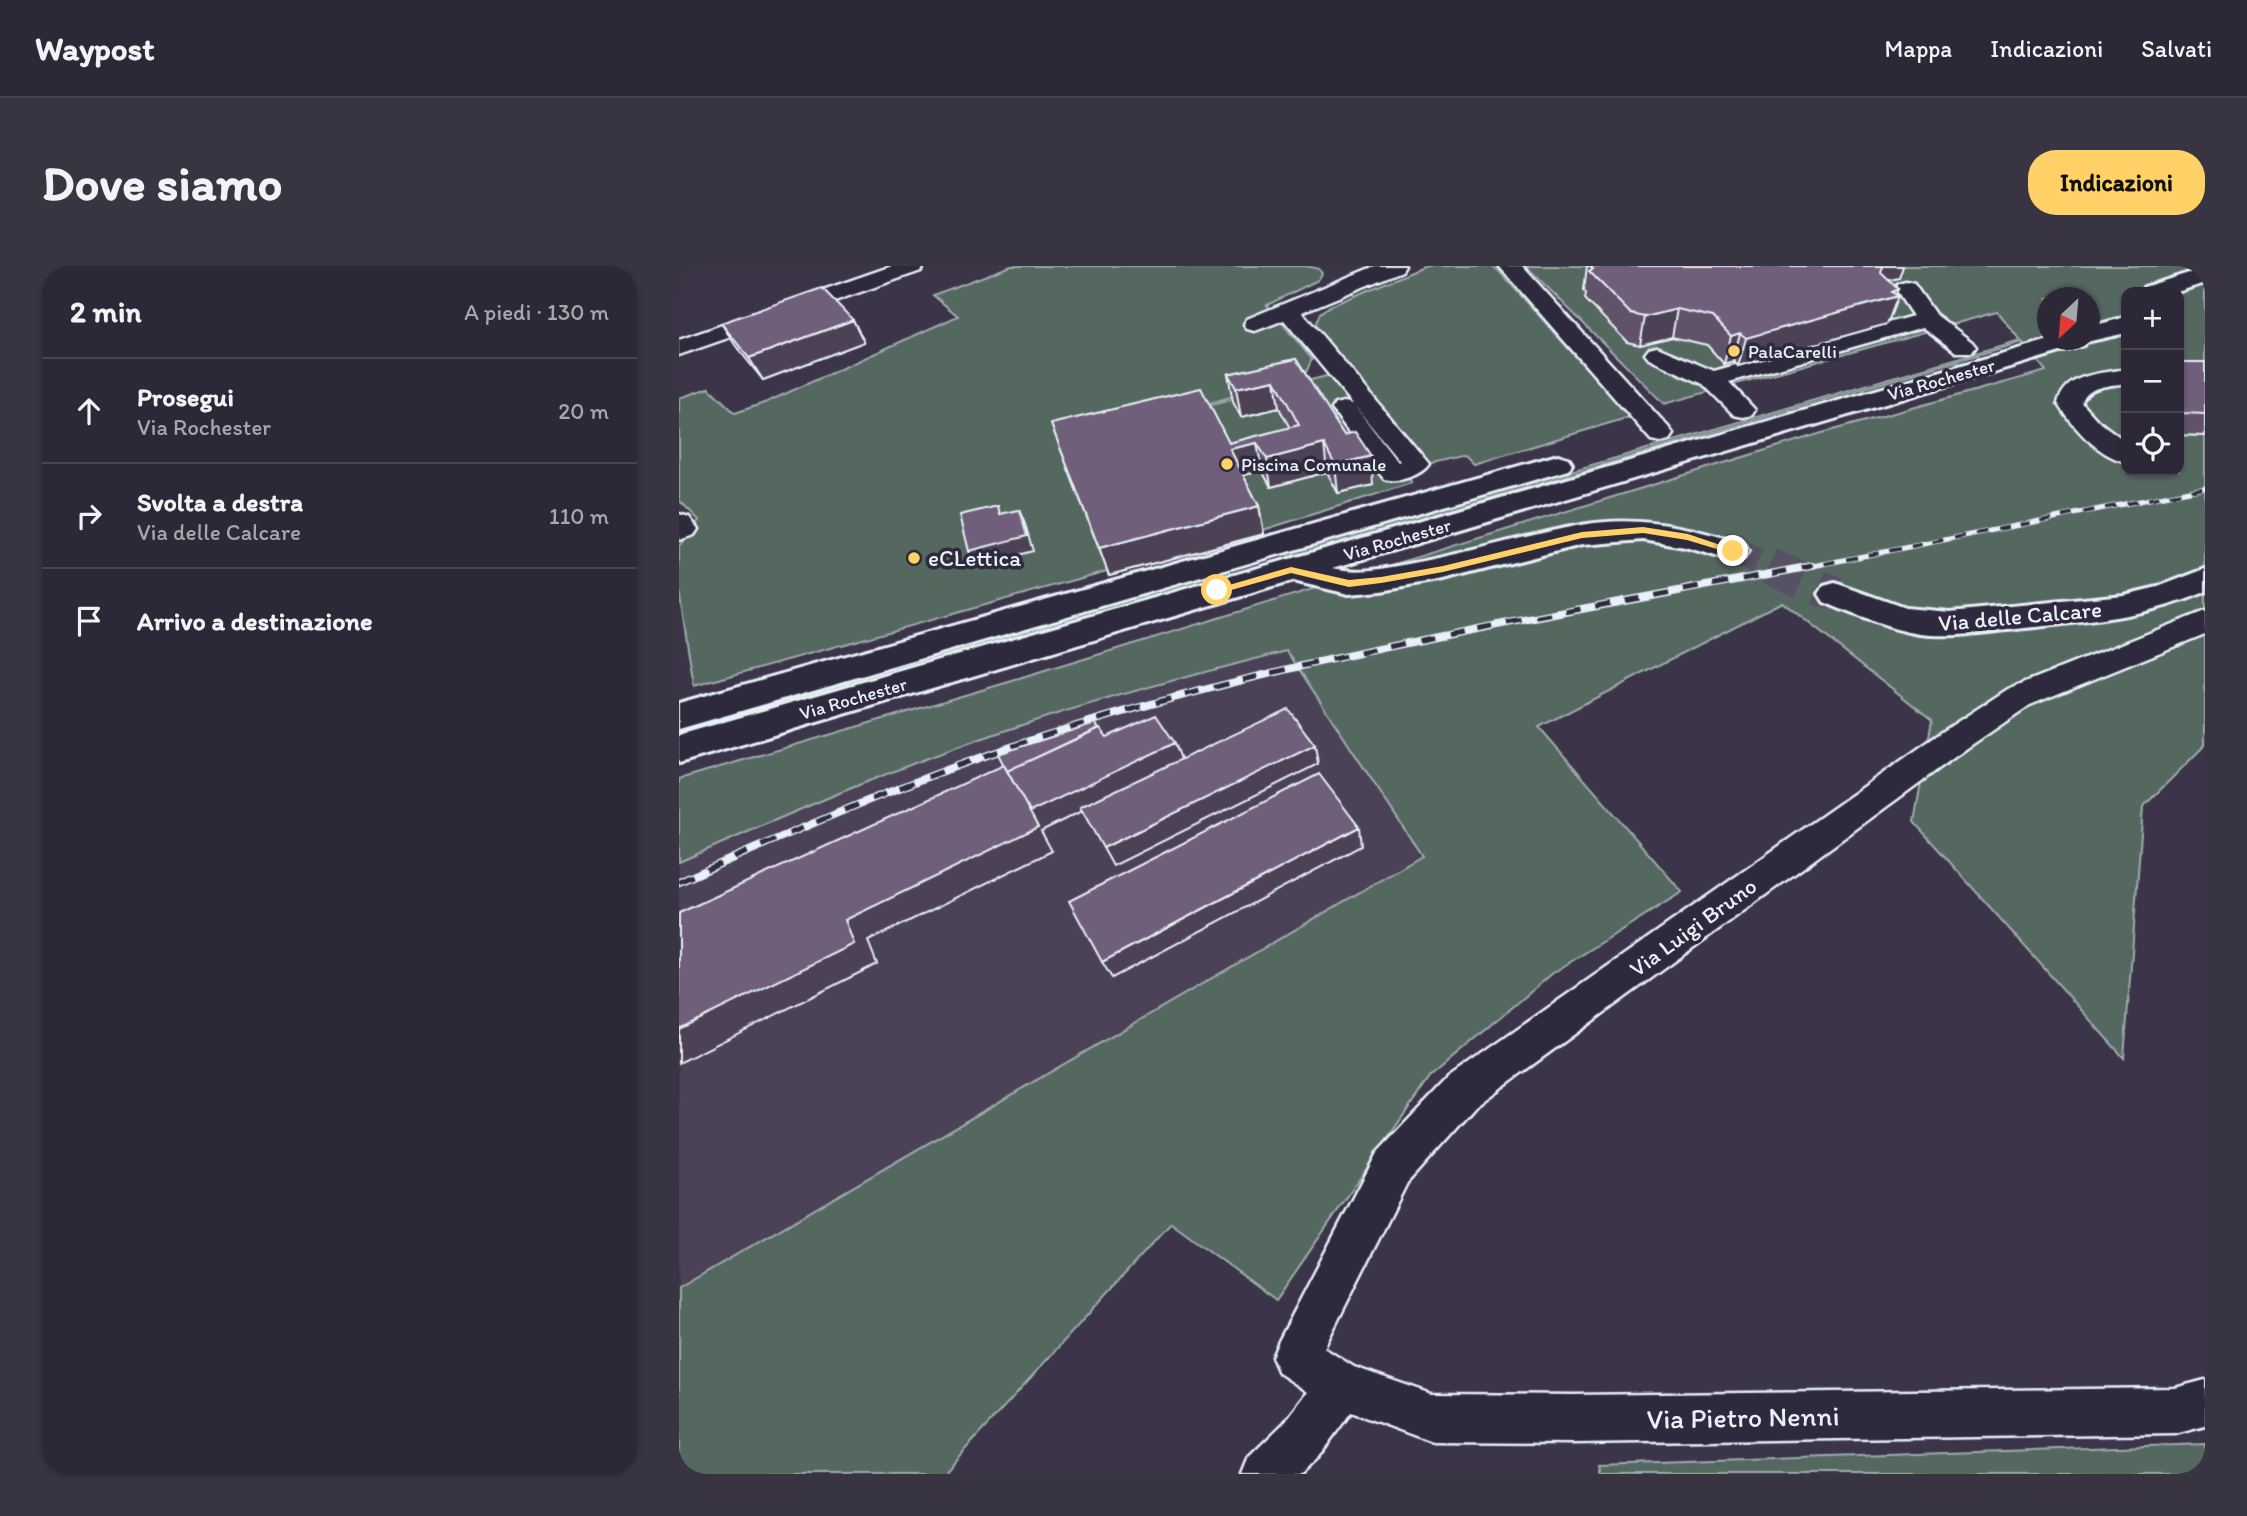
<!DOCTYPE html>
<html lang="it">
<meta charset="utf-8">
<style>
body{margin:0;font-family:Itim,sans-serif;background:#393442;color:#f1f3f6}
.controls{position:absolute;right:21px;top:21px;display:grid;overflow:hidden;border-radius:14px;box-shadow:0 2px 5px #0004}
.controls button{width:63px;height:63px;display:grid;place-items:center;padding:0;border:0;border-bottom:2px solid #484452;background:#2d2837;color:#f1f3f6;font:35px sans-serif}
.compass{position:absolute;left:1358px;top:21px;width:63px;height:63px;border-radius:50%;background:#2d2837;box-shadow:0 2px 5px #0004;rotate:206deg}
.stop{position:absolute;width:21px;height:21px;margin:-16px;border:5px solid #ffd166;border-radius:50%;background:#fff}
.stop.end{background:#ffd166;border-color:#fff;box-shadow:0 2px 7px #0008}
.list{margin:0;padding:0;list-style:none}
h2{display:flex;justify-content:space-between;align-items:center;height:91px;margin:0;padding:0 28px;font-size:30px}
h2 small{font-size:23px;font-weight:400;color:#a7a6ad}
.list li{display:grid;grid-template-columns:46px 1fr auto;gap:21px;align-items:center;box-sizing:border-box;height:105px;padding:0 28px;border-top:2px solid #484452}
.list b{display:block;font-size:26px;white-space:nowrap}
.list p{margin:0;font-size:23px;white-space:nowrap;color:#a7a6ad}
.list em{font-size:23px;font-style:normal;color:#a7a6ad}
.icon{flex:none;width:38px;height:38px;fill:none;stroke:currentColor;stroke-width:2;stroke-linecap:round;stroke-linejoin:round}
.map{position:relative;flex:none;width:1526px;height:1208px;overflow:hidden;border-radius:28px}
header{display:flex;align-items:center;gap:42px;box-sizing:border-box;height:98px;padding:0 35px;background:#2d2837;border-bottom:2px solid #484452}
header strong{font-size:33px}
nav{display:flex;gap:38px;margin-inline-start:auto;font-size:24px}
.intro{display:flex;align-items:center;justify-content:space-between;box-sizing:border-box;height:168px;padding:0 42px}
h1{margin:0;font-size:49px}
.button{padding:18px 32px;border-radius:28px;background:#ffd166;color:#111;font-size:24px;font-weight:700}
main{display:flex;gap:42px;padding:0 42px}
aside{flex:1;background:#2d2837;border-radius:28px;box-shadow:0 2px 5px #0004}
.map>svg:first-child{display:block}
.built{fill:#4c4258}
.green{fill:#556861;stroke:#9eacac;stroke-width:2;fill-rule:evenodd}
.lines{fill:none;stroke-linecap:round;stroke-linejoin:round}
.major-tunnel-far1{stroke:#565163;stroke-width:27;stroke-dasharray:27 14;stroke-linecap:butt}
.major-tunnel{stroke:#565163;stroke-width:36;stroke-dasharray:36 18;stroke-linecap:butt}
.minor-casing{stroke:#e8f1f8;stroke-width:5}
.major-casing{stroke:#e8f1f8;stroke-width:6}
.minor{fill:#2f2a3d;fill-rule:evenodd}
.major{fill:#2f2a3d;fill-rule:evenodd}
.rail-far1-casing{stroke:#e8f1f8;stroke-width:5}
.rail-casing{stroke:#e8f1f8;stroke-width:8}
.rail-far1{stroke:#2f2a3d;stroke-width:3.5;stroke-dasharray:11;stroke-linecap:butt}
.rail{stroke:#2f2a3d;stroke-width:5;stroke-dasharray:15;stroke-linecap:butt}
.wall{fill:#605269;stroke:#e8f1f8;stroke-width:2}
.shaded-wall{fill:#4e4255;stroke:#e8f1f8;stroke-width:2}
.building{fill:#705f7a;stroke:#e8f1f8;stroke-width:2}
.route{fill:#ffd166}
.poi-dot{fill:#ffd166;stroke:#2f2a3d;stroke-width:2.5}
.labels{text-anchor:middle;stroke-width:7;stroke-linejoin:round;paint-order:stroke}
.far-poi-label{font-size:19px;fill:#e8f1f8;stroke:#2f2a3d;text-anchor:start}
.far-street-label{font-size:19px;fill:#e8f1f8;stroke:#2f2a3d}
.poi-label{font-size:23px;fill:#e8f1f8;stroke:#2f2a3d;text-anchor:start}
.street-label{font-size:23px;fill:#e8f1f8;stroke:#2f2a3d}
.near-street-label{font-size:28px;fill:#e8f1f8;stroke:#2f2a3d}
</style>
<header>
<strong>Waypost</strong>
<nav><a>Mappa</a><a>Indicazioni</a><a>Salvati</a></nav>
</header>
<div class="intro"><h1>Dove siamo</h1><a class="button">Indicazioni</a></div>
<main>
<aside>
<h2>2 min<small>A piedi · 130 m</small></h2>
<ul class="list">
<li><svg class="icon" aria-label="ahead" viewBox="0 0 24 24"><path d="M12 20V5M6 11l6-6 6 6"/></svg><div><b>Prosegui</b><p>Via Rochester</p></div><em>20 m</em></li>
<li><svg class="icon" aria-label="right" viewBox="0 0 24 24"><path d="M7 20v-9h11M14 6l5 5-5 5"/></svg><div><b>Svolta a destra</b><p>Via delle Calcare</p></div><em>110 m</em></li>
<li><svg class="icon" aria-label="arrive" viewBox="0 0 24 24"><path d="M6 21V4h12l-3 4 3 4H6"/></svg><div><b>Arrivo a destinazione</b></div></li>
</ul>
</aside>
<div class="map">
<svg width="1526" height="1208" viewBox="0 0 1526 1208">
<rect width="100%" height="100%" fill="#3c3549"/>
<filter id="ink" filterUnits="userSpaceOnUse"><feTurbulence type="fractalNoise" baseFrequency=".0143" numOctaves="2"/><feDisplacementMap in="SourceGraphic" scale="14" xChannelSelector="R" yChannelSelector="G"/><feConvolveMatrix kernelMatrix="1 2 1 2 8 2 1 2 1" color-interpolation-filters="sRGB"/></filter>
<g filter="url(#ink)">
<!-- built -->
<path class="built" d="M608,385L744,590L0,1022V596L145,532L345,458L510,410Z"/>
<!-- green -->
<path class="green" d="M332,0H627L640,3L643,8L639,14L588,39L633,93L625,111L436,163L652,109L733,217L584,264L585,268L430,309L428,305L15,420L0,325V280L20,254L0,234V132L30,122L56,147L88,136L279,50L254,29Z
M747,0H812L819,4L951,151L795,198L786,189L744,199L641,71L636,60L641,47L651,40Z
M847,0H1526V118H1500V26H1447V205H1500V169L1526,170V479L1464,541L1445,792L1235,556L1253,454L1103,336L860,461L1003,626L874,707L751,811L597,1034L492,957L264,1208H0V1022L743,590L608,385C520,407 432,430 346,458C228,496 114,546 0,596V513L330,416L1143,167L1367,105L1343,76L609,291L608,288L1341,74L1318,46L985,138ZM1368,32H1410V74H1368Z
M547,306L549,309L0,469V465Z
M1526,1178V1208H922L920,1199Z"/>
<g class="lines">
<!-- major-tunnel-far1 -->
<path class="major-tunnel-far1" d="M1054,285L1094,302"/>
<!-- major-tunnel -->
<path class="major-tunnel" d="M1090,300L1156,328"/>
<defs>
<path id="minor" d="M213,0H245L242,5L0,89V74Z
M696,0H726L723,5L623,46L750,198C742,210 719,217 705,213L653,143L656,138L665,136L674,138L605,54L576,65L568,63L565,58L568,53ZM675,139L721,195L719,196Z
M820,0H843L990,162L994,168L990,174L981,176L972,174Z
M1227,16L1235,18L1256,48L1293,76L1297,81L1293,86H1277L1244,61L1050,116L1076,144L1073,149L1064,151L1055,149L1024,118L970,93L966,88L970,83L978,81L1035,105L1234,50L1216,23L1219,18Z
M1447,103V117C1431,120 1408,119 1403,137L1418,154L1447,176V196C1418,189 1394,161 1379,137C1387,107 1420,108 1447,103Z
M0,248L10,251L19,263L15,269L0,274Z
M1526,345V368L1351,439L1288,482L797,840L728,917L645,1082L675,1101L753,1128L894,1129L1496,1122L1526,1114V1160L1496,1168L894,1177L753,1176L672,1146L639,1191L621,1208H563L570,1191L605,1157L629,1126L600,1107L593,1091L600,1075L698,887L769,812L1266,464L1329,423Z"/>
<path id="major" d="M1526,2V17L1498,26H1462L1465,21Z
M1447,51V67L1407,76L1405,79L654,302C679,308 704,303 729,298C787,288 843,270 902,259C959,249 1010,261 1065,278L1069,285L1065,292L1054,295L1006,281L964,274L903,279L764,314L702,325L670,328L614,315L0,497V469L1370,74H1410V61Z
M879,189L889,192L893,198L889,204L0,463V437Z
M1526,303V326C1465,352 1402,356 1337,363C1306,366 1273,372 1241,368C1208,363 1176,349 1145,336L1140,328L1145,320L1156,317L1226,342L1271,346L1445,329L1479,321Z"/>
</defs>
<!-- minor casing -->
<use href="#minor" class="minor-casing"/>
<!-- major casing -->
<use href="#major" class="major-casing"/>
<!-- minor -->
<use href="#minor" class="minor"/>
<!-- major -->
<use href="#major" class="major"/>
<defs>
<path id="rail-far1" d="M1124,302L1526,222"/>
<path id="rail" d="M0,616C130,558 261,501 397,460C637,386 887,347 1133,300"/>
</defs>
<!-- rail-far1 casing -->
<use href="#rail-far1" class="rail-far1-casing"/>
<!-- rail casing -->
<use href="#rail" class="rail-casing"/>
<!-- rail-far1 -->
<use href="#rail-far1" class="rail-far1"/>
<!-- rail -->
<use href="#rail" class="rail"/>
</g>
<!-- wall -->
<path class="wall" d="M908,0H1224L1220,12L1210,14L1217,29L1219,30L1208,58L1059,100L1054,95L1045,98L1028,79L993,71L961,79L948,76L906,33L907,27L905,24Z
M174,54L185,76L84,114L56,79L42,57Z
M617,93L694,219L659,227L648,206L592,221L583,205L564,209L580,240L585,268L430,309L372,158L550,177L611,162L600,142L562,151L554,136L549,108Z
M1500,96H1526V170L1500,169Z"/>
<!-- shaded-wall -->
<path class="shaded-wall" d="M1204,0H1224L1220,12L1197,17Z
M1219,23L1216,31L1219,30L1208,58L1059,100L1067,72Z
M998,43L993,71L961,79L966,51Z
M174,54L185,76L84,114L70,92Z
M1061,67L1054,95L1045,98L1052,70Z
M596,114L600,142L562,151L557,122Z
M578,177L583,205L556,211L551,183Z
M645,178L648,206L592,221L588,193Z
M692,190L694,219L659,227L656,199Z
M580,240L585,268L430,309L420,282Z
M340,244L346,258L354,285L297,300L290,285Z
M496,477L503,496L362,565L373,585L189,675L198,698L0,797V763L430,482Z
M636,479L639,498L434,600L424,582Z
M680,561L682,580L433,712L423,696Z"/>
<!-- building -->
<path class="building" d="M911,0H1204L1202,7L1219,23L1213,26L1219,30L1067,72L1061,67L1052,70L1034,51L998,43L966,51L952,48L910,5L914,3Z
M143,22L174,54L70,92L42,57Z
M617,93L665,169L676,166L692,190L656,199L645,178L588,193L578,177L551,183L580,240L420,282L372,158L522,122L550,177L620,159L596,114L557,122L549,108Z
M1500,96H1526V148L1500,147Z
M319,240L321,248L340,244L348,270L290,285L281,249Z
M609,443L636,479L424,582L401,541Z
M477,449L496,477L351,546L328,505L421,462L428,471Z
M416,457L420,462L328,505L319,488Z
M325,499L359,561L166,654L175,678L0,763V647Z
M640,508L680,561L423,696L390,635Z"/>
</g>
<!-- route -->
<path class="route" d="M964,261L1009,268L1059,285L1054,288L1008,274L964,267L903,272L764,306L702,317L670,321L612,307L538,328L533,324L612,301L670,314L702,311L764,300L903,266Z"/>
<!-- markers -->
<g class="poi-dot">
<circle cx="1055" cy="85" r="7"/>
<circle cx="548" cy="198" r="7"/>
<circle cx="235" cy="292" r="7"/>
</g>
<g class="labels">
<!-- far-poi labels -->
<g class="far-poi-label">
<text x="1069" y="92">PalaCarelli</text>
<text x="562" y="205">Piscina Comunale</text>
</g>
<!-- far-street labels -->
<g class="far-street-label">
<text transform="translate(1262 113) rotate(-16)" y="7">Via Rochester</text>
<text transform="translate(718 273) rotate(-16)" y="7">Via Rochester</text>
<text transform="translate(174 432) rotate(-16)" y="7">Via Rochester</text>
</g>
<!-- poi labels -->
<g class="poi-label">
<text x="249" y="300">eCLettica</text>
</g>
<!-- street labels -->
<g class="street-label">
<text transform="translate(1341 350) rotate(-5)" y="8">Via delle Calcare</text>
<text transform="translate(1014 661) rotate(-36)" y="8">Via Luigi Bruno</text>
</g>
<!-- near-street labels -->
<g class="near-street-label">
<text transform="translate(1064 1151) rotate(-1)" y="10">Via Pietro Nenni</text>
</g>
</g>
</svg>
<div class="controls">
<button>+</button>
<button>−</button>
<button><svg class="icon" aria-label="locate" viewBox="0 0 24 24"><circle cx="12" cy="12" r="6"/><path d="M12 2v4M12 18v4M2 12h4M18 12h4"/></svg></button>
</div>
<svg class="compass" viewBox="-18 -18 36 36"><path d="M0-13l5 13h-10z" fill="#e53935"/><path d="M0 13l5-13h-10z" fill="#a7a6ad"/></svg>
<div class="stop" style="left:538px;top:324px"></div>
<div class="stop end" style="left:1054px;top:285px"></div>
</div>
</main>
